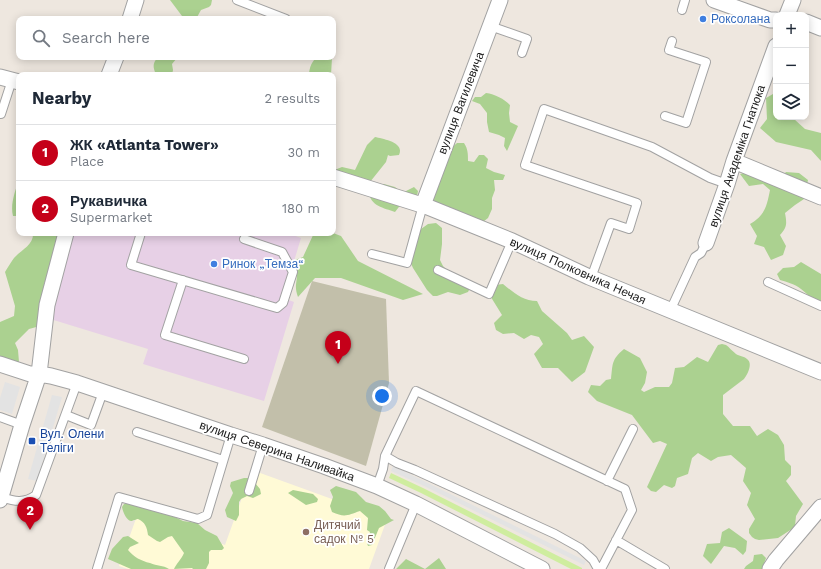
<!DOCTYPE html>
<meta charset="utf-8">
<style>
body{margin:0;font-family:"Work Sans",sans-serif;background:#f6f6f7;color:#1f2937}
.controls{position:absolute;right:12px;top:12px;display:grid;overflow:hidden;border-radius:8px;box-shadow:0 2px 10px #0003}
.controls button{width:36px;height:36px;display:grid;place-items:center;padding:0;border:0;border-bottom:1px solid #e0e1e3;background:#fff;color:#1f2937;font:20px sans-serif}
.you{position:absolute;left:382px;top:396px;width:14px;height:14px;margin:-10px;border:3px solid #fff;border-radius:50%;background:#1a73e8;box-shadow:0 0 0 6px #1a73e833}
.badge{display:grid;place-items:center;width:26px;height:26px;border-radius:50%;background:#c50019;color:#fff;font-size:13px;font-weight:700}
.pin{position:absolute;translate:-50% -33px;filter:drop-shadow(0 1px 2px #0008)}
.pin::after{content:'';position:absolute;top:21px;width:14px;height:12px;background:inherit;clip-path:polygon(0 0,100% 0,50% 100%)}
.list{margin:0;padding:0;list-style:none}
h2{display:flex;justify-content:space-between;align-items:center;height:52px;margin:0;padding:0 16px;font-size:17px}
h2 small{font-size:13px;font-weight:400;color:#747a83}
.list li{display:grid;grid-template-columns:26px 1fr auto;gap:12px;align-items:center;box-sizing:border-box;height:56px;padding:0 16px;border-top:1px solid #e0e1e3}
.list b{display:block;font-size:15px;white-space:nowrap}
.list p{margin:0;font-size:13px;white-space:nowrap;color:#747a83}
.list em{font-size:13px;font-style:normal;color:#747a83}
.icon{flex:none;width:22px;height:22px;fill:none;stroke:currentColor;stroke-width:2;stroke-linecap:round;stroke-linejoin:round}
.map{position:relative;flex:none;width:821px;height:569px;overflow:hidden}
.search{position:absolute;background:#fff;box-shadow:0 2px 10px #0003;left:16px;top:16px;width:320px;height:44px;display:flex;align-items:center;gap:10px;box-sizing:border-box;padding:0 14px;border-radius:8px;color:#747a83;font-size:15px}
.panel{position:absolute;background:#fff;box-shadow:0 2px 10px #0003;left:16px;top:72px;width:320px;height:164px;border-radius:8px}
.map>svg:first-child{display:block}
.industrial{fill:#e7d0e6}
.education{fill:#fffad6}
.construction{fill:#c2bfaa}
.grass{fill:#cfed9f}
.forest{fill:#abd190}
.parking{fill:#e3e3e3}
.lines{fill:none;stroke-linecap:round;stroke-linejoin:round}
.service-casing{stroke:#a2a2a2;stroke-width:10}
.minor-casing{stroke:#a2a2a2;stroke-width:17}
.service{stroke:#fff;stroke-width:8}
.minor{stroke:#fff;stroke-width:15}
.shop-dot{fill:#3f7fe0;stroke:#fff;stroke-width:1.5}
.transit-dot{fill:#1a4fb4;stroke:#fff;stroke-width:1.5}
.education-dot{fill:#8d6e63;stroke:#fff;stroke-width:1.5}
.labels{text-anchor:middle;stroke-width:3.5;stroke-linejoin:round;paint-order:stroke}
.shop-label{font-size:12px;fill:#366cbe;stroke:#fff;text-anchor:start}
.street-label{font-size:12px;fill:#1b1b1b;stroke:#fff}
.transit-label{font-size:12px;fill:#164399;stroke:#fff;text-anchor:start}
.education-label{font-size:12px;fill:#785e54;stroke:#fff;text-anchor:start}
</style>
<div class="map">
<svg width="821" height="569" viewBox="0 0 821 569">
<rect width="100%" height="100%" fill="#eee7df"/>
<!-- industrial -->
<path class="industrial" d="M72,233H287L301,238L283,298L294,302L264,401L143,364L148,349L47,318Z"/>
<!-- education -->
<path class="education" d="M252,470L387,519L369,569H128L119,566L138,513L225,545Z"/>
<!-- construction -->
<path class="construction" d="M312,281L386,299L389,383L366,466L262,427Z"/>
<!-- grass -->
<path class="grass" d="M391,473L423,488L582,568V569H571L421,493L389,478Z"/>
<!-- forest -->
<path class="forest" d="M170,0H212L211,5L209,7L201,10L196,19H182V16Z
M158,57H177V58L172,64L173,70L172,75H156C153,67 152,64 158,57Z
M318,57L332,58L331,75H309C309,68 312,60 318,57Z
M486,93C495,94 504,99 510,105L509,113L510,122L518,126L507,151L504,146L505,138L499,135L489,132L487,122V113L480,104L472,101L475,97H481Z
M773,94L776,95V117H793L794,119L805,129L821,133V161L811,150L776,142L760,128L767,119L766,98Z
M375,137C383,139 405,142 399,155L390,156L388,155L386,162L370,182L335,174L337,169L342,167L355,170L367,145Z
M457,143H464C468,149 468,154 468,161L474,162L479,155H484L488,159L486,168L494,172L505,175L503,180H494L495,190L492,198V209L488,218L479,225L435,205L433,199L450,149Z
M748,172L781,177L786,172L799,173L808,180L804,199L795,205L785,213C787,224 787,227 780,235L786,246L783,255L771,260L764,247L754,244L757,236L750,224C765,216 767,205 770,190L763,184L749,186L740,174Z
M19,180V216H13C10,205 15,191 19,180Z
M384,184L395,187L402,193L414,187L418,191L417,196L402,203L395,212C384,208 370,206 369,192L372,188Z
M436,223L442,228V244L440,260L443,266L448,271L459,275L465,281L470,288L468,292L460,295L448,292L437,296H433L427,290L413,268L409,259L415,240L421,229L428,224Z
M33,233H68L51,275L44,283L45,299L40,326L29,329L15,343L18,350L19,362L11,369L0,367V322L14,316L15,306L5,272C8,267 11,262 14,258C21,250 34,245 33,233Z
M314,233H333L341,236L358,261L423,294L403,300L341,278H315L298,297C294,286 297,284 297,273C296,268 294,266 295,260L303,257Z
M801,262L821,274V304C811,300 809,295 801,289C795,284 787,282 780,280L777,274L783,268L794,267Z
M503,284C514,293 523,301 537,301L542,311L567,333L572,340L584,336L594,347L585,372L572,382L558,368H542L534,354L543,344L539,337L531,335L524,339L514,333L503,334L496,330L494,323L502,315L489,294L495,285Z
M722,344L726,345C729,347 732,351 736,354C739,356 744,356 747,359C753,363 748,374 744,379L723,395V414L733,426H750L757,436L768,429L778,435L784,445L785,460L791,466V475L786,481L803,504L796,516L795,526L792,529L778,538L759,540L755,539L752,537L749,533V529L755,519L747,505L751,493L743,481L746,468L731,455L718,457L711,461L698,453L692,458L688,474L677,478L675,486L672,488L664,485L656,492L651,491L647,487L667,444L660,441L653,443L632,415L597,401L588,392L591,385L600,386L606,380L611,379C613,364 611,360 624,349L640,358L647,372L645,383L641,390L644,392L655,387H669L672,383L675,368L684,367L697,357L708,362L718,345Z
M244,478H251L260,489L261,494L253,498L247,496L241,499L239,502V515L236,521L227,517L225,510L233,493L230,486L231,482Z
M336,486L356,492L366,502L379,506L385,511L391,519L394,520L379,528L372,545L368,546L367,543L370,532L367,530L368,518L360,511C348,515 345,518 332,512L330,506L333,497L330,490Z
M293,490L313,494L318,499L317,502L306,505L288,493Z
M124,504H131L146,507L161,513L171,515L183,521L197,523L205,530L217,536L224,548L222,550H211L209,552V563L206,569H193L192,568L174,569C176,564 181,560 184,553L172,536L168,537L160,542L157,541L148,535C147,527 145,522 138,519C137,519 132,521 131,521C126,520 123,512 122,507Z
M729,528L747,541L746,551L743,555L735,548L724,546L711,564L703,556L707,544L720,543L722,532Z
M128,536L139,543L130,547L128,550C134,557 141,561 150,563C157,566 163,565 169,569H131L108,559L112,549L123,537Z
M762,554L766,558L762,569H744L746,566L753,561L754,555Z
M439,558L446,569H396L406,559L425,569Z"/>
<!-- parking -->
<path class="parking" d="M5,382L20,387L12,414L0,410V398Z
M52,395L62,397L37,481L28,479Z
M393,466L426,482L586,561L584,565L424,486L391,471Z"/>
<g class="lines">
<defs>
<path id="service" d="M237,0L286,19
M682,10L685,0
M490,26L527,39L522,53
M0,114H1L12,80
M665,116L686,123L706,62L669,50L672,41
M141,233L131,265L277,308L283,303L293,272L282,252L244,239
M372,254L407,263L423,205
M438,270L489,294L512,241
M591,278L611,223L629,229L637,203L525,165L544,109L652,147L710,178L727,184
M183,280L165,335L244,359
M768,282L821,306
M670,311L695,257L701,253L706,243
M66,415L91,425L103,392
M0,417L22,425
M137,432L223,460
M385,456L416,391L625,489L632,510L601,569
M607,481L633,429
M377,486L383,469L385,456L397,463L415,470L555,534L580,548L593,560L598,569
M249,491L263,445
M1,497C14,501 24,504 36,495L77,383
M616,540L665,569
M97,569L119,497L198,519L207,515L231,435
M389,569L416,504"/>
<path id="minor" d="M714,0L770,20H776
M787,15L793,0
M130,19L136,0
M806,22L821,28
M109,75L116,57
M0,77L19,82
M734,161L821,197
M333,177L428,207L512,241L589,277L821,372
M423,205L500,0
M706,243L727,184L734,161L776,46
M0,364L30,374H39L51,376L77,383L231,435L263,445L324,466L377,486L416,504L542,569
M0,500L22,425L39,374L47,305L66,233
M770,569L776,560L821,507"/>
</defs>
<!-- service casing -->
<use href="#service" class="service-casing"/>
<!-- minor casing -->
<use href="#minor" class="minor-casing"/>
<!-- service -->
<use href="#service" class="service"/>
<!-- minor -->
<use href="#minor" class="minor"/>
</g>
<!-- markers -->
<g class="shop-dot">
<circle cx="703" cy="19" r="4"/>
<circle cx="214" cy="264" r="4"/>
</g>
<rect class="transit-dot" x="28" y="437" width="8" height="8" rx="2"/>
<circle class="education-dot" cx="306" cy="532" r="4"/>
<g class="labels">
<!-- shop labels -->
<g class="shop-label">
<text x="711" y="23">Роксолана</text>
<text x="222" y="268">Ринок „Темза“</text>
</g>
<!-- street labels -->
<g class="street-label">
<text transform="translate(461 103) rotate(-69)" y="4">вулиця Вагилевича</text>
<text transform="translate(737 156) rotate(-71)" y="4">вулиця Академіка Гнатюка</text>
<text transform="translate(578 271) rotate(24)" y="4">вулиця Полковника Нечая</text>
<text transform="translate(277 451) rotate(19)" y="4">вулиця Северина Наливайка</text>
</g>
<!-- transit labels -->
<g class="transit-label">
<text x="40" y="438">Вул. Олени<tspan x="40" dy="14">Теліги</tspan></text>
</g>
<!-- education labels -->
<g class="education-label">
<text x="314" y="529">Дитячий<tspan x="314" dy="14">садок № 5</tspan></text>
</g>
</g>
</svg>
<div class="controls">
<button>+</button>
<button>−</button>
<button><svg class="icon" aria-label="layers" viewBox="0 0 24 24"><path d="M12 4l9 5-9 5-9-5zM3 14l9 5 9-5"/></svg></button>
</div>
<div class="you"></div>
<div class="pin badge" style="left:338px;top:364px">1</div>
<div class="pin badge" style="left:30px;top:530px">2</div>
<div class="search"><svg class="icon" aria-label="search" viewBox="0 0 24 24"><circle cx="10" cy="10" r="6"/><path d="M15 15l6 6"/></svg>Search here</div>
<section class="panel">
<h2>Nearby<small>2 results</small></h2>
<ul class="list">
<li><span class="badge">1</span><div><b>ЖК «Atlanta Tower»</b><p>Place</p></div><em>30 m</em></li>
<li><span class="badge">2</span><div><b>Рукавичка</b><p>Supermarket</p></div><em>180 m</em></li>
</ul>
</section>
</div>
